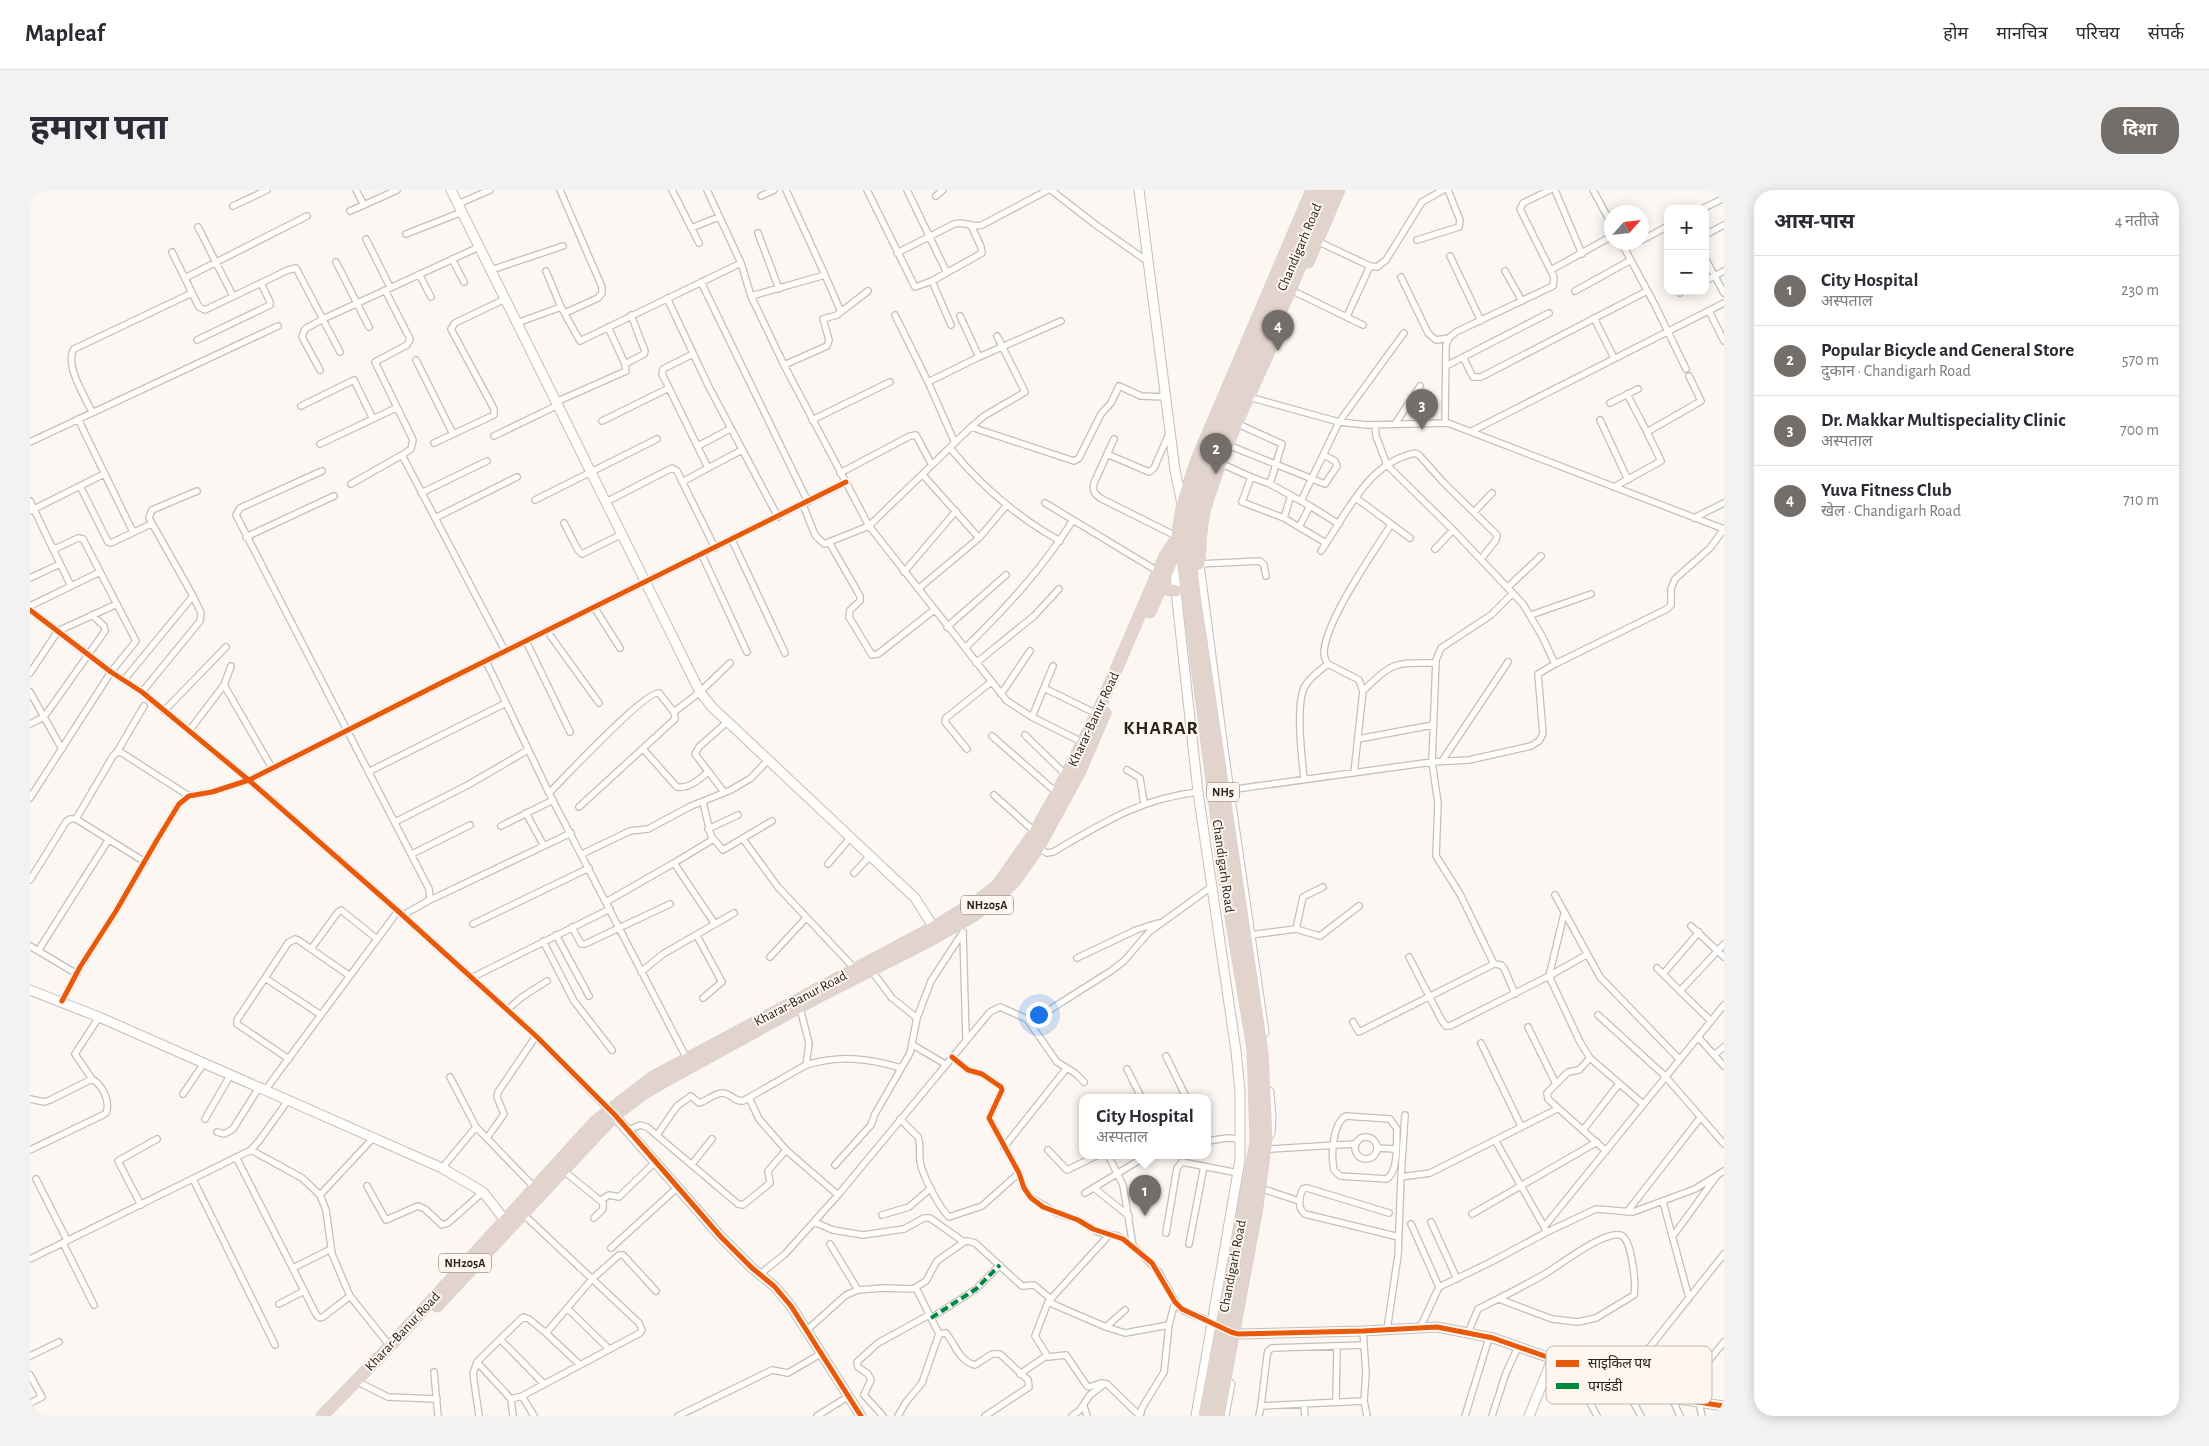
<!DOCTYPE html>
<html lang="hi">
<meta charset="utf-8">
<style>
body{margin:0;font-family:"Alegreya Sans","Noto Sans Devanagari",sans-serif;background:#f2f2f3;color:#2b2b33}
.controls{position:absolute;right:15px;top:15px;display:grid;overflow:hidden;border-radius:10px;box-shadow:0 2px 12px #0003}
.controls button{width:45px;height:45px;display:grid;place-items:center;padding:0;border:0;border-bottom:1px solid #e1e1e2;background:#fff;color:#2b2b33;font:25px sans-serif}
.compass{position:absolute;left:1574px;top:15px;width:45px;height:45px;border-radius:50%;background:#fff;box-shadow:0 2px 12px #0003;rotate:63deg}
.you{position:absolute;left:1008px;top:824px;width:18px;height:18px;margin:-12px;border:4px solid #fff;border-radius:50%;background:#1a73e8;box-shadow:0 0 0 8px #1a73e833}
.badge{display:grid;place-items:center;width:32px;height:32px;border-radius:50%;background:#736e69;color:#fff;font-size:16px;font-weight:700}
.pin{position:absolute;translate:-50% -41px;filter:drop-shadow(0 1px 2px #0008)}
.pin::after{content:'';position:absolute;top:26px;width:18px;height:15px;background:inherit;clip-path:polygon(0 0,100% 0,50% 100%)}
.popup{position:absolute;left:1049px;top:904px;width:132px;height:65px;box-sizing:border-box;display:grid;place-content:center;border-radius:10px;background:#fff;filter:drop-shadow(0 1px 4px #0005);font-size:16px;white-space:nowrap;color:#7c7c81}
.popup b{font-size:19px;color:#2b2b33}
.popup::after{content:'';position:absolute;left:50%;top:100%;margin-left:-10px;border:10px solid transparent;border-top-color:#fff}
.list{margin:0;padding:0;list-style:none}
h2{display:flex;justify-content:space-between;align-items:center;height:65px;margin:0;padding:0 20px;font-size:21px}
h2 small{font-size:16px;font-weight:400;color:#7c7c81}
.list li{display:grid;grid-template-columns:32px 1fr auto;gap:15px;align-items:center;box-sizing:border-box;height:70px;padding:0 20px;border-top:1px solid #e1e1e2}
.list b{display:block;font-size:19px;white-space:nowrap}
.list p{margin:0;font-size:16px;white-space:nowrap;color:#7c7c81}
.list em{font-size:16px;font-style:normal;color:#7c7c81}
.map{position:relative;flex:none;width:1694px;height:1226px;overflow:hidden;border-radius:20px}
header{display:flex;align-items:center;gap:30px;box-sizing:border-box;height:70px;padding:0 25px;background:#fff;border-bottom:1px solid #e1e1e2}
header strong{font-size:24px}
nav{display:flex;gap:28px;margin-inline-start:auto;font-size:18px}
.intro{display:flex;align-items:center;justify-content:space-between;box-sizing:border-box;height:120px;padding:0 30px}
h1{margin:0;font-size:35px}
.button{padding:12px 22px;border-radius:20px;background:#736e69;color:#fff;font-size:18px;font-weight:700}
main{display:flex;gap:30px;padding:0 30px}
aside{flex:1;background:#fff;border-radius:20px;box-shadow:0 2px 12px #0003}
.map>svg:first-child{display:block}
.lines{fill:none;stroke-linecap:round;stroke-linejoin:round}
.street-casing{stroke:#c3bfba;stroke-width:8}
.secondary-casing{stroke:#c3bfba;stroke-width:11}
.highway-casing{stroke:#d8d4d2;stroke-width:13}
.street{stroke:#fffefd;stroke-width:5.5}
.secondary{stroke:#fffefd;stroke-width:9}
.highway{stroke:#e2d3cd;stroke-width:11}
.highway-bridge-casing{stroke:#d8d4d2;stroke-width:13;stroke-linecap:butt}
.highway-bridge{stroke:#e2d3cd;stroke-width:11}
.quiet{stroke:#00873e;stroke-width:4;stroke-dasharray:8 4;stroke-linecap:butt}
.cycleway-casing{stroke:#fff7ef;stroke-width:8}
.cycleway{stroke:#e8590c;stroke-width:5}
.labels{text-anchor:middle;stroke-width:4;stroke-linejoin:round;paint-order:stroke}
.shield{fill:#fff7ef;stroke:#69635d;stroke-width:1}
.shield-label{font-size:12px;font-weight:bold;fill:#29241f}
.street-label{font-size:14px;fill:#29241f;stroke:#fff7ef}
.district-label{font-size:19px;font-weight:bold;letter-spacing:1px;fill:#29241f;stroke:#fff7ef}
.key{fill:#fff7ef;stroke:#bfb8b1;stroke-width:1}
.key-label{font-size:14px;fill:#29241f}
</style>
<header>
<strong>Mapleaf</strong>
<nav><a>होम</a><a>मानचित्र</a><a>परिचय</a><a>संपर्क</a></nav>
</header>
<div class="intro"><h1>हमारा पता</h1><a class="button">दिशा</a></div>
<main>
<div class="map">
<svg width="1694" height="1226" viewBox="0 0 1694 1226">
<rect width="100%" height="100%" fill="#fcf7f2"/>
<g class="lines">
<defs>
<path id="street" d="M326,0L334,15L367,0
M530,0L572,97V103L568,108L535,123
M642,0L669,53
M677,0L711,73L721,106L754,175L839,336L977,511L1002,527L1054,553
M837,0L885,97L902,91L952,63L951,57L941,35
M877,0L917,83
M1021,0L1066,35L1117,71
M1525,0L1552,64
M1563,0L1582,35
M731,6L744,0
M906,6L913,0
M428,14L460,0
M203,16L237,0
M1672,19L1694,8
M320,21L334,15
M168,37L203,106
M661,38L689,27
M728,43L749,99
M376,44L432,22
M1675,45L1694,35
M336,49L360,97
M1387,50L1429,37L1430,30L1418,0
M1612,50L1638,36
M1287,51L1340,76L1347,77L1356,70L1392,12L1413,0
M1591,52L1625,115L1656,179
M1594,58L1606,52
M142,62L169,117L175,120L258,80L266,78L310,162
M867,63L924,34C934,31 942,38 952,35L1018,0
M1420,66L1451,131
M1675,68L1694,103
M422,69L434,92
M306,72L339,137
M461,80L533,56
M1521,80L1582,46
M1475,81L1492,111
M389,84L401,107
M795,85L811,122
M1371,87L1398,143L1406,150L1419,148
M155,88L277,26
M902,91L921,135
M1675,91L1694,81
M671,92L778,312
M355,100L380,149L377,155L345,172L383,250L381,259L372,265L475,461
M1545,101L1601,70
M1265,102L1333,135
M1650,103L1654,101
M721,106L795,85L756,0
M637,108L678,195L748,327
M531,117L550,151L711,73
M1679,121L1694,151
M865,125L898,192L925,253
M930,126L949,167
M1317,126L1340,76
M1564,128L1584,168
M487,133L531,117L516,81
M167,150L240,115V112L231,93
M1433,167L1443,187H1451L1617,101
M386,170L423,244
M595,174L614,164L615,161L601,125
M754,175L797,156L799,150L793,129L807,125L838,101
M1416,176L1519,123
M290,180L272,147L275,139L293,129L449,57
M898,192L949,167L1031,131
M639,198L632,184L633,179L663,164
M1597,204L1617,242
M1219,207L1309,232L1337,235L1418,233L1694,339
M526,212L596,181L595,174L578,137
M1580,213L1608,199
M271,216L324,190L343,229
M62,222C55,207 34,174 44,159L162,103
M48,229L103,342
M782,230L860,192
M1570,230L1598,290
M572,231L639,198L678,278L652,292
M1415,233L1416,155L1419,148L1426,142L1523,96L1524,87L1490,19L1493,13L1520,0
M1208,234L1252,254L1240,294
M1365,234L1390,196
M1345,235L1346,246L1357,275L1423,340L1493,414L1512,446L1525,474
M941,237L954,226L995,202L967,146
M1442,241L1694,113
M464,246L528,215
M1084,249L1064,293C1062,301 1065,305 1072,309L1146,346
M0,252L248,136
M404,253L464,225V219L421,139L425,133L475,109
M290,254L366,218
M1198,255L1295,294L1307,276L1305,271L1294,265
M668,256L700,239
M920,258C951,296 987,327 1030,351
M1077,264L1119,282L1124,278L1139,244
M1192,274L1221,287L1212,312L1254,328L1269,337L1280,316L1240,294L1221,287
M678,278L712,260
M292,281L210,318L206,325L399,699L400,708L398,711L373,725
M810,283L880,246L886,245L888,249L902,275
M893,285L949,348
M321,294L372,265
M50,296L78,352L81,353L121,334
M1584,297L1631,271L1617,242L1671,211L1659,186
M391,303L457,271
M1326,308L1380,348
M505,310L627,249
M0,311L22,357L27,358L48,348L53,349L106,451L81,482L0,608
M1271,311L1309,232L1374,143
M576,312L642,278L647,281L685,358
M1015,313L1129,382
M773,315L785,345L794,354L839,336L941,237L1044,271L1049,268L1071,224L1081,213L1089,196L1111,206L1135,207
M1280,316L1309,334
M0,321L74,284
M1444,322L1462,303
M405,328L487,287
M1254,328L1261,305
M1664,328L1694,313
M534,333L548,360L552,364L592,344
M1269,337L1296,353
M216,347L304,306
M702,350L755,463
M799,352L830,406V411L820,420L819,427L842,465L848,464L904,420
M22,357L41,396
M1405,359L1423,340
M1291,361C1316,325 1337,273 1385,263L1389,265L1413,292L1467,345L1466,350L1451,369
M672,365L717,462
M1169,374L1230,371L1234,375L1236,386
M874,382L926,321
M0,388L30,374
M1478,397L1511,366
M888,399L949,348L976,316
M163,406L119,328L122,320L167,301
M0,416L70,382
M564,417L590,458
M0,420L81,482L112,502L221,592L368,721L506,846L579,920
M1501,425L1561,404
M917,437L976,385
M517,441L569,513
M496,451L540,542
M935,458C975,419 1013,378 1043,330
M456,471L519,603L657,869
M946,473L1004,426L1029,399
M0,483L28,441L87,414
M94,490L163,406L171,423L170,431L112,502
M194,495L242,578
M1014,498L1067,524
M1333,501C1364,471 1364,473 1406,473
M0,502L32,559
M971,504L1000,461
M134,521L196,457
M644,522L670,502L700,473
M1002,527L1023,476
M0,534L14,527L75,441L74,436L62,425
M159,541L194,495L201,476
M995,545L1036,585
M962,546L1027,603
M1328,549L1403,535
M613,559L647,597C659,599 670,589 678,582
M937,559L915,532L916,528L961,492
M87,562L114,516
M1412,571L1478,472
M1097,580L1110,588L1114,613
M340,581L476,513
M1324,583L1333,501L1329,490L1298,474C1296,471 1294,467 1294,463C1295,431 1342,365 1360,336
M1274,590C1272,568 1265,514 1275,496C1281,486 1289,481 1298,474
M1199,600L1402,572L1439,570L1501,556L1509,551L1513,544L1508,484L1525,474L1637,419L1641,415V399L1645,389L1680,358L1694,339
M694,602L665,564L669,557L697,532
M519,603C533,589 616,500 629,503L644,522L645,529L549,617
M964,605L1005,642
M673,612L681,646L693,660L742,631
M496,623L514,656
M365,632L436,596L498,560
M471,636L523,610
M678,639L708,625
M713,649L748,697L825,779
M1008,658L1017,663L1023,662C1073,633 1109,609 1168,602
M382,664L440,635
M552,664L600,641L618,639L661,616L701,600L721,588L737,571
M115,672L46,629L83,566L87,562L92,563L159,606
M644,673L682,650
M798,674L820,648
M824,683L840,666
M0,690L36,632L40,629H46
M1525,705L1570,787L1649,869
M398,711L541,643
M576,712L644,673L685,734L633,764L611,782
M443,734L559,678
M685,734L704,723
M1661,736L1694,767
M542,737L551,754H555L640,714
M1266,739L1290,746L1329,716
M933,743L936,848
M526,745L559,806
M1220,745L1266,739L1273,707L1293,697
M667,746L692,792L673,808
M513,751L544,811L582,860
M0,756L47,784
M281,759L308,722L311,720L347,749
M8,761L79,649
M1556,765L1519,786L1550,852L1560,868L1613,914
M740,767L776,728
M1379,767L1412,831L1416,836H1420L1519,786L1534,724
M1047,768L1106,740L1128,733
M1464,774L1430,704L1406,666L1408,613L1402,572L1406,470L1411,458L1461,425L1483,403
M1627,778L1650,801
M841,780L862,808L887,828
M1633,784L1669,742
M235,788L207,830V834L259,869
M441,788L580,719
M32,811L50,777L86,721L127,650L149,614L159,606L182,602L219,590L411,493L816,292
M770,818L779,853L776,875C810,865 838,868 871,878
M477,820L492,807L517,791
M291,825L235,788L258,753L265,749L268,750L320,786
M1568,825L1635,886L1694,954
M997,829L1027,872L1045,883L1054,892
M1681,831L1650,801L1694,754
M1323,832L1329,842L1464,774L1471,775L1474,778L1485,804
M1498,837L1526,894L1517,903L1518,909L1576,961
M1668,847L1694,876
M1451,853L1491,936
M883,855L915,874
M1684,865L1694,857
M1136,866L1156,907
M922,867L938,880L952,884L971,897L972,900L959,928L989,983L994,998L1001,1008L1027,1023L1048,1030L1068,1042L1088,1046L1103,1056L1128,1081L1148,1116L1154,1121L1182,1132
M1097,879L1111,907
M420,887L446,937L505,998
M62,889L45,864L69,827
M1526,894L1538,882L1549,880L1560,868
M236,899L368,721
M153,904L174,873
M0,909L14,912L20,910L62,889C72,895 81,911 76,923L73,925L0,960
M1316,926L1360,929L1367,939C1366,953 1369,980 1357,989L1310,986L1304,980C1301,966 1302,934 1316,926Z
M175,929L201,884
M870,929L888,947C891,955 889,962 890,971C892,985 909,1017 919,1027L952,1016L989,983
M599,940L610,935L617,937L708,1014L713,1015L740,993L738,981L756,960L729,929L719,908
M1553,940L1589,894
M187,942L194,944L203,939L230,896
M627,945L647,916L661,906L669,913C677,911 684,903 693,903C702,904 704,912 713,911L776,875
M1325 958a11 11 0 1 1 22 0a11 11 0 1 1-22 0Z
M457,948L474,924L467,907L468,902L506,846
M1465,950L1516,1040
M1178,951L1197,948L1210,949
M974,957L1036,879
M1347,958L1365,959
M1239,959L1325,954
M756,960L808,1005
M1018,960L1037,980L1068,965
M1078,965L1093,995L1103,1056
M206,967L287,1126L290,1128L293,1127L320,1106L302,1064L296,1020L290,1005L272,988L221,960
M662,974L682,949
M805,975L841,935L845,924L880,863L887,828L901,791L933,742
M412,978L446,937
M534,981L573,1013V1019L564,1028
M1371,987L1375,925
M6,989L37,1050
M163,989L245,1155
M337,996L356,1030L388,1016L395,1019L412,1035L418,1033L453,1002
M1064,998L1099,1026
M1233,999L1269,1011
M1055,1003L1118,965
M290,1005L343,948
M571,1010L579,1005L589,1007L626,971
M1633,1012L1659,1108
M111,1015L88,971L127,949
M1597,1022L1670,928
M1359,1023L1277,998L1273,999C1269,1007 1267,1018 1275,1024L1369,1047
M493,1024L609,1133L612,1140L610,1143L492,1206L481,1209L447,1172L493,1127L499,1129L516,1143L562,1089L589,1065H593L626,1101
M1442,1024L1567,952
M852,1025L879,1017L901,998
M784,1032L803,1040L833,1045L874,1039L894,1028H900L934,1052L938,1051L945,1053L992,1096L1004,1095L1021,1109
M1401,1032L1427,1089
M1381,1034L1409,1097
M1514,1037L1694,815
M1136,1043L1147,978L1152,972L1208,983
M1079,1045L1018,1112L1005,1146L1018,1167L1036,1165L1057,1196L1059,1197L1071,1193L1077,1194L1109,1225
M1643,1046L1686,987
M33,1053L64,1115
M800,1054L828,1100L853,1098L883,1099L896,1091L907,1071L934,1052
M1159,1054L1174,976
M581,1058L648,997
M0,1069L221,960L229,951L259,909
M263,1078L301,1059
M729,1085L755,1064L808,1005L960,822L970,817L997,829L1010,826L1081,781L1094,771L1119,742L1181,697
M320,1106L360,1156
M1018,1112L1076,1137
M249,1114L274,1101
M537,1118L579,1159
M1095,1120L1076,1137L1095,1143L1139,1135
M901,1128L946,1099L970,1075
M1390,1138L1409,1097L1459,1073L1517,1042L1566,1019L1603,1022L1665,999L1694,981
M777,1140L816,1105L828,1100
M1357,1140L1368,1065L1371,987L1400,983L1527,919
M1333,1141L1336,1183L1334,1211L1337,1226
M516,1143L549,1174
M1438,1143L1448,1119C1470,1108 1492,1097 1513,1085C1529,1076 1571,1042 1590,1045C1602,1047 1606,1094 1604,1105L1566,1128L1548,1132L1522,1129L1469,1109
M909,1144L916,1143C925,1154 929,1171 945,1175L962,1164H970L998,1190L999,1197L955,1226
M470,1149L514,1194
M1334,1155L1242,1158L1238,1161L1237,1166L1231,1216L1334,1211
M0,1166L29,1152
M447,1172L443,1184L449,1226
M1608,1172L1669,1185
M1546,1178L1549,1192L1567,1226
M404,1182L408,1226
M990,1184L1016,1166
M0,1185L12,1207L0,1213
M332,1194L358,1207L407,1209
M492,1206L504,1226
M1642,1208L1650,1226
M481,1209L483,1226
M1306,1212L1307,1157
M1664,1213V1194L1676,1174L1694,1152
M1669,1213L1672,1226
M1274,1214L1275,1226
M1054,1216L1057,1226
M648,1226L742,1180L758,1183L792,1163
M787,1226L819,1206
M853,1226L834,1205L841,1190L838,1184L828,1177L827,1172L848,1153L899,1125
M868,1226L876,1212L892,1193L909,1144L886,1098
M1042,1226L1049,1221L1060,1205L1073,1195
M1110,1226L1112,1218L1134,1182L1139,1135L1145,1112
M1229,1226L1231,1216
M1435,1226L1459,1148
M1462,1226L1476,1183L1488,1157
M1611,1226L1599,1204V1196L1608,1172L1694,1064"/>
<path id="secondary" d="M421,0L670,502L682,517L885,708L906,741
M1109,0L1145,280L1152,314
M1145,367L1146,401L1168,602L1206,861L1210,902V970L1166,1226
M1169,374L1194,566L1234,842
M0,800L69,827L412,978L453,1002L478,1034
M1239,902L1241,928L1240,944
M581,922L691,1047L722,1078L744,1096L761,1116L831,1226
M1199,1141L1211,1144L1333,1141L1407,1137L1463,1148L1629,1206L1694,1216
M1194,1226L1200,1194
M1499,1226L1522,1170"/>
<path id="highway" d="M1278,72L1309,0
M1170,283L1253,97L1293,0
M1145,357L1154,308L1168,267L1282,0
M1169,374C1170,356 1170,336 1175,318C1194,253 1227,190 1254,128
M1132,398L1146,401
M1120,422L1145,364L1170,360
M407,1116L585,925L614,903L640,888L786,808L889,756L943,726L962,712L984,692L1008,658L1049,583L1075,523
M292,1226L360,1156L566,931L623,887L904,737L950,709L967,696L1005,642L1027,603L1067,524L1135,366L1145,351L1170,349"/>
</defs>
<!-- street casing -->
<use href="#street" class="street-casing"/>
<!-- secondary casing -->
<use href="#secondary" class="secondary-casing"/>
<!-- highway casing -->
<use href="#highway" class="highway-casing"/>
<!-- street -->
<use href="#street" class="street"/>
<!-- secondary -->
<use href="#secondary" class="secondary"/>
<!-- highway -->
<use href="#highway" class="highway"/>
<defs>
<path id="highway-bridge" d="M1170,283C1162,309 1152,334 1152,361L1195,691L1223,859L1226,952L1175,1226
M1188,1226L1227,1017L1236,949L1232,863L1173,465C1168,427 1158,385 1162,346C1164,328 1169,311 1174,294L1260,100L1302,0"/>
</defs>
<!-- highway-bridge casing -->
<use href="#highway-bridge" class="highway-bridge-casing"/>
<!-- highway-bridge -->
<use href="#highway-bridge" class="highway-bridge"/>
<!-- quiet -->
<path class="quiet" d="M901,1128L946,1099L970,1075"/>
<defs>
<path id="cycleway" d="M0,420L81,482L112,502L221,592L368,721L506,846L585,925L691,1047L722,1078L744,1096L761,1116L831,1226
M32,811L50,777L86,721L127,650L149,614L159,606L182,602L219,590L411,493L816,292
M922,867L938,880L952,884L971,897L972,900L959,928L989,983L994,998L1001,1008L1013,1017L1048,1030L1063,1039L1093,1049L1122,1073L1145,1112L1152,1119L1201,1142L1208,1144L1333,1141L1407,1137L1463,1148L1629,1206L1694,1216"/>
</defs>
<!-- cycleway casing -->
<use href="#cycleway" class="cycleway-casing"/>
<!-- cycleway -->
<use href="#cycleway" class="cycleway"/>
</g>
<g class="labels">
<!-- shield labels -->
<g class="shield">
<rect x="1177" y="592.5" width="32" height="19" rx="4"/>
<rect x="931" y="705.5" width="52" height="19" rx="4"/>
<rect x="409" y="1063.5" width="52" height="19" rx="4"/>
</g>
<g class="shield-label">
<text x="1193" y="606">NH5</text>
<text x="957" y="719">NH205A</text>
<text x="435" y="1077">NH205A</text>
</g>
<!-- street labels -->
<g class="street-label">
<text transform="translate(1269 57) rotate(-67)" y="5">Chandigarh Road</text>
<text transform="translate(1063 529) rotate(-65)" y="5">Kharar-Banur Road</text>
<text transform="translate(1194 676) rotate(82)" y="5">Chandigarh Road</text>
<text transform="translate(770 808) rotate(-28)" y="5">Kharar-Banur Road</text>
<text transform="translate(1202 1076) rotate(-79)" y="5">Chandigarh Road</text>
<text transform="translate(372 1141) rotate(-47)" y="5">Kharar-Banur Road</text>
</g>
<!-- district labels -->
<g class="district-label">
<text x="1131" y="544">KHARAR</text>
</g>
</g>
<!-- legend -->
<rect x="1516" y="1156" width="166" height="58" rx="8" class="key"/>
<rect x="1526" y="1170" width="23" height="7" fill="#e8590c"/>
<rect x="1526" y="1193" width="23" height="6" fill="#00873e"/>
<g class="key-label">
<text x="1558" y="1178">साइकिल पथ</text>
<text x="1558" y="1201">पगडंडी</text>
</g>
</svg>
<div class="controls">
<button>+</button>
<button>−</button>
</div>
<svg class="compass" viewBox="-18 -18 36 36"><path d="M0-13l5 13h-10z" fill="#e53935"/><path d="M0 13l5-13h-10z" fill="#7c7c81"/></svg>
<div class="you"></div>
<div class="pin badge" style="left:1115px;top:1026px">1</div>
<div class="popup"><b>City Hospital</b>अस्पताल</div>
<div class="pin badge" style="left:1186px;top:284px">2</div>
<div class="pin badge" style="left:1392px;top:240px">3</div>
<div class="pin badge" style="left:1248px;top:161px">4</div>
</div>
<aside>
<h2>आस-पास<small>4 नतीजे</small></h2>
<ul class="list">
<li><span class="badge">1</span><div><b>City Hospital</b><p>अस्पताल</p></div><em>230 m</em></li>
<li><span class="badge">2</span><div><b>Popular Bicycle and General Store</b><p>दुकान · Chandigarh Road</p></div><em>570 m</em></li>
<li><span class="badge">3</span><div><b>Dr. Makkar Multispeciality Clinic</b><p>अस्पताल</p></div><em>700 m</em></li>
<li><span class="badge">4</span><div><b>Yuva Fitness Club</b><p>खेल · Chandigarh Road</p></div><em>710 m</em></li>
</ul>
</aside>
</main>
